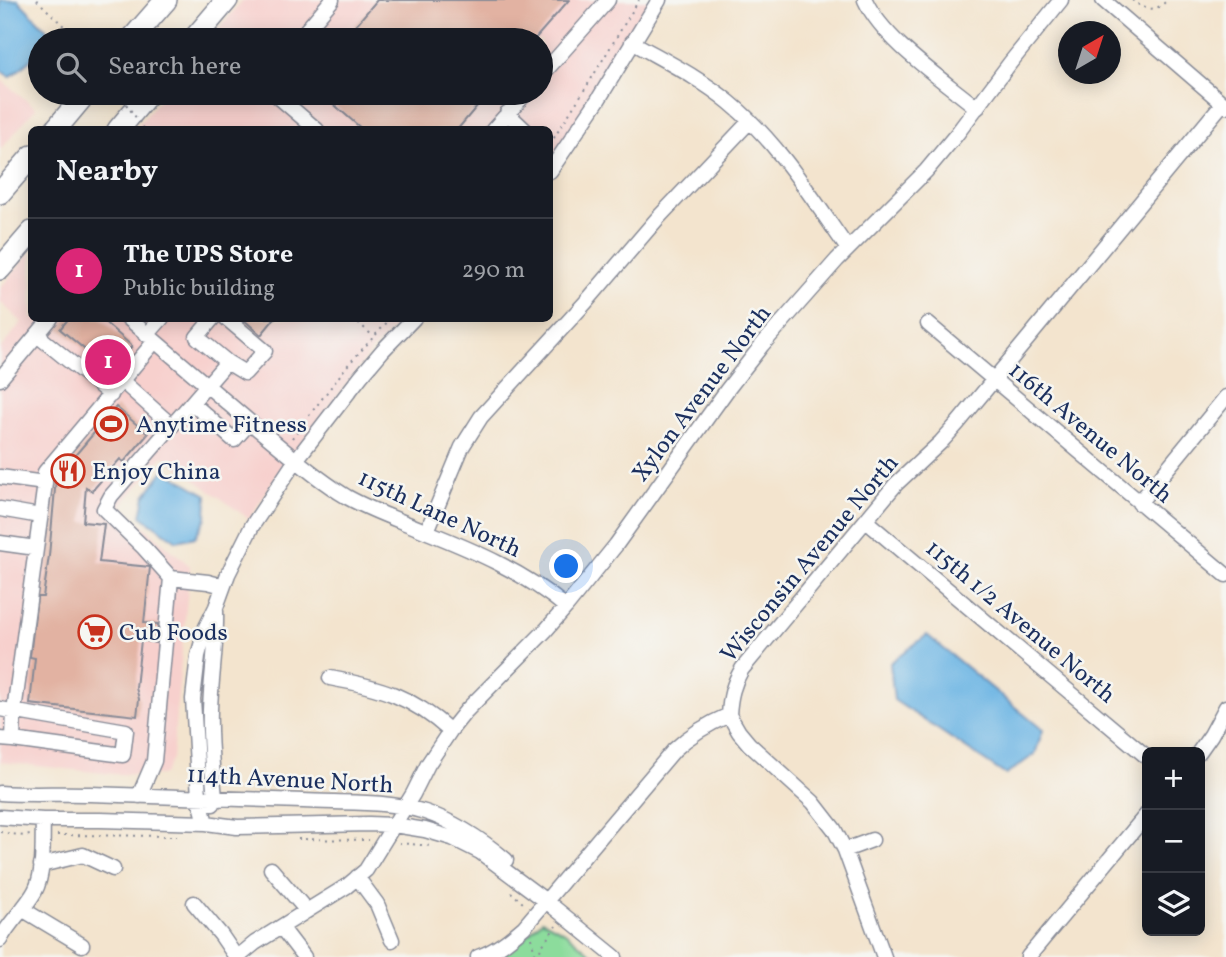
<!DOCTYPE html>
<meta charset="utf-8">
<style>
body{margin:0;font-family:Vollkorn,serif;background:#20242c;color:#f1f3f6}
.controls{position:absolute;right:21px;bottom:21px;display:grid;overflow:hidden;border-radius:10px;box-shadow:0 4px 18px #0003}
.controls button{width:63px;height:63px;display:grid;place-items:center;padding:0;border:0;border-bottom:2px solid #363941;background:#171b24;color:#f1f3f6;font:35px sans-serif}
.compass{position:absolute;left:1058px;top:21px;width:63px;height:63px;border-radius:50%;background:#171b24;box-shadow:0 4px 18px #0003;rotate:39deg}
.you{position:absolute;left:567px;top:567px;width:24px;height:24px;margin:-18px;border:5px solid #fff;border-radius:50%;background:#1a73e8;box-shadow:0 0 0 10px #1a73e833}
.badge{display:grid;place-items:center;width:46px;height:46px;border-radius:50%;background:#db2777;color:#fff;font-size:23px;font-weight:700}
.pin{position:absolute;translate:-50% -50%;border:4px solid #fff;box-shadow:0 2px 7px #0006}
.list{margin:0;padding:0;list-style:none}
h2{display:flex;justify-content:space-between;align-items:center;height:91px;margin:0;padding:0 28px;font-size:30px}
h2 small{font-size:23px;font-weight:400;color:#9ea1a6}
.list li{display:grid;grid-template-columns:46px 1fr auto;gap:21px;align-items:center;box-sizing:border-box;height:105px;padding:0 28px;border-top:2px solid #363941}
.list b{display:block;font-size:26px;white-space:nowrap}
.list p{margin:0;font-size:23px;white-space:nowrap;color:#9ea1a6}
.list em{font-size:23px;font-style:normal;color:#9ea1a6}
.icon{flex:none;width:38px;height:38px;fill:none;stroke:currentColor;stroke-width:2;stroke-linecap:round;stroke-linejoin:round}
.map{position:relative;flex:none;width:1226px;height:957px;overflow:hidden}
.search{position:absolute;background:#171b24;box-shadow:0 4px 18px #0003;left:28px;top:28px;width:525px;height:77px;display:flex;align-items:center;gap:18px;box-sizing:border-box;padding:0 24px;border-radius:38px;color:#9ea1a6;font-size:26px}
.panel{position:absolute;background:#171b24;box-shadow:0 4px 18px #0003;left:28px;top:126px;width:525px;height:196px;border-radius:10px}
.map>svg:first-child{display:block}
.built{fill:#f7d0cd}
.green{fill:#8cdc9c;stroke:#54867d;stroke-width:2}
.water{fill:#6bb4e3;stroke:#4372a0;stroke-width:2}
.building{fill:#e2b2a2}
.lines{fill:none;stroke-linecap:round;stroke-linejoin:round}
.minor-casing{stroke:#878a96;stroke-width:17}
.highway-casing{stroke:#878a96;stroke-width:24}
.path{stroke:#878a96;stroke-width:2;stroke-dasharray:2 5;stroke-linecap:butt}
.minor{stroke:#fff;stroke-width:14}
.highway{stroke:#fff;stroke-width:21}
.path-bridge{stroke:#878a96;stroke-width:2;stroke-dasharray:2 5;stroke-linecap:butt}
.labels{text-anchor:middle;stroke-width:5;stroke-linejoin:round;paint-order:stroke}
.street-label{font-size:24px;fill:#1b2f5e;stroke:#f6f6f2}
.poi-label{font-size:24px;fill:#1b2f5e;stroke:#f6f6f2;text-anchor:start}
</style>
<div class="map">
<svg width="1226" height="957" viewBox="0 0 1226 957">
<rect width="100%" height="100%" fill="#f6f6f2"/>
<filter id="ink" filterUnits="userSpaceOnUse"><feTurbulence type="fractalNoise" baseFrequency=".0143" numOctaves="2"/><feDisplacementMap in="SourceGraphic" scale="14" xChannelSelector="R" yChannelSelector="G"/><feConvolveMatrix kernelMatrix="1 2 1 2 8 2 1 2 1" color-interpolation-filters="sRGB"/></filter>
<filter id="wash" filterUnits="userSpaceOnUse"><feTurbulence type="fractalNoise" baseFrequency=".00686" numOctaves="4" result="noise"/><feDisplacementMap in="SourceGraphic" scale="28" xChannelSelector="R" yChannelSelector="G"/><feGaussianBlur stdDeviation="1.57" result="paint"/><feColorMatrix in="noise" values="0 0 0 0 0 0 0 0 0 0 0 0 0 0 0 0 0 1.4 0 .05"/><feComposite in="paint" operator="in"/></filter>
<g filter="url(#wash)">
<rect width="100%" height="100%" fill="#f3e4ce"/>
<!-- built -->
<path class="built" d="M243,0H650L630,30L566,139L550,160V130H134L165,93H541V40H209Z
M0,79L36,108L0,150Z
M31,251L32,318L403,319L373,349L280,470L249,519L163,456L121,506L190,566L172,758L164,775L113,774L0,762V349L22,322L0,302V289Z"/>
<!-- green -->
<path class="green" d="M542,920L565,932L595,957H499L520,942Z"/>
<!-- water -->
<path class="water" d="M0,0H18L47,30L42,40H40C38,58 23,66 10,77L0,70Z
M164,470L207,495L206,518L195,537L177,541L141,516L145,496Z
M927,635L1043,730L1035,754L1006,775L894,700L890,663Z"/>
<g id="blocks">
<!-- building -->
<path class="building" d="M377,0H569L534,40H343Z
M321,93H488L457,130H363Z
M69,318H100L132,346L111,371L60,329Z
M242,318H275L261,335Z
M116,407L148,434L124,462L120,459L92,491L86,487L83,522L104,524L99,562L150,567L144,623L158,624L156,643L141,640L136,688L139,699L137,716L30,704L35,658L30,657L37,597H43L49,556L56,478Z"/>
</g>
</g>
<g filter="url(#ink)">
<use href="#blocks" fill-opacity="0" stroke="#878a96" stroke-width="2"/>
<g class="lines">
<defs>
<path id="minor" d="M865,0C884,41 942,79 977,108
M1103,0L1226,106
M298,40L332,0
M632,42C665,61 700,78 729,102C778,142 812,198 848,249
M541,76L608,0
M274,93L317,130
M507,113L525,130
M493,130L526,93
M550,171L598,100L659,0
M128,318C171,355 215,392 258,429C287,452 315,478 347,497C372,511 399,520 425,531C475,551 524,572 566,607
M213,318L197,337L227,362L245,373L265,351L226,318
M928,324L1226,575
M37,335L111,395
M147,335L162,318
M0,379L51,318
M122,381L171,425
M192,403L234,440L250,422
M0,477L45,483
M1139,503L1226,397
M0,509L40,516
M866,521L1147,757
M427,531L462,447L481,417L586,302L657,219L750,121
M0,543L36,548
M223,586L208,582L171,578L144,548L104,509L111,496L227,362
M330,678C379,687 412,696 450,731
M0,709L126,731L123,755L13,740
M729,715C730,697 733,684 742,669L896,484L941,442L958,423L1223,103
M729,715L739,732L749,744L813,802L834,829L845,850L884,957
M0,739L13,740L14,711L45,483V472L155,341
M1199,752L1211,735L1226,707
M0,793C30,795 60,793 90,794C161,796 232,798 303,801C343,803 386,800 425,812C456,822 481,839 506,860
M139,796L154,761L171,578
M213,804L215,797C212,769 209,739 210,710C211,677 217,644 216,611
M0,817L43,820H100L206,823L237,827L369,824L394,825L425,830L452,838L480,852L546,901L615,957
M206,823L199,797L193,699L198,656L206,627L216,607L228,574L252,526L296,460L361,376L383,350L414,318
M845,850L872,840
M41,865L83,855L113,869
M271,869L307,911
M357,877L377,904L392,940
M194,903L221,935L236,957
M22,909L82,945
M281,927L304,957
M0,940C9,922 25,909 35,891C45,872 42,841 43,820
M238,957L255,943L347,886L366,870L413,794L428,764L450,731L466,711L546,630L566,607L616,545L727,390L762,345L837,260L926,171L956,135L1010,63L1061,0
M478,957C496,951 510,939 524,927L674,750C691,734 708,724 729,715
M1028,957L1147,814"/>
<path id="highway" d="M131,40L166,0
M193,40L227,0
M55,130L86,93
M118,130L149,93
M0,193L32,156
M0,269L32,232"/>
</defs>
<!-- minor casing -->
<use href="#minor" class="minor-casing"/>
<!-- highway casing -->
<use href="#highway" class="highway-casing"/>
<!-- path -->
<path class="path" d="M37,0L78,40
M1132,0C1144,10 1156,13 1167,0
M550,144L590,81L639,0
M353,318L373,336
M292,438L347,366L391,318
M0,832L24,836L30,835
M57,835L177,836
M298,839L369,840
M399,843L432,846
M511,892L525,905
M531,938L536,956
M537,957L542,946L556,926"/>
<!-- minor -->
<use href="#minor" class="minor"/>
<!-- highway -->
<use href="#highway" class="highway"/>
<!-- path-bridge -->
<path class="path-bridge" d="M118,93L145,130"/>
</g>
</g>
<!-- icons -->
<defs>
<symbol id="stadium-ring" viewBox="-11 -11 22 22"><circle r="9.5" fill="#f6f6f2" stroke="#c8321e" stroke-width="1.5"/><path d="M0-5a6.5 5 0 1 0 0 10a6.5 5 0 1 0 0-10ZM-3.5-1.8h7v3.6h-7Z" fill="#c8321e"/></symbol>
<symbol id="restaurant-ring" viewBox="-11 -11 22 22"><circle r="9.5" fill="#f6f6f2" stroke="#c8321e" stroke-width="1.5"/><path d="M-5-6h1v4h1v-4h1v4h1v-4h1v5L-1.5 .5V6h-2V.5L-5-1ZM5-6V6H3V1.5H1.5Q1.5-4 5-6Z" fill="#c8321e"/></symbol>
<symbol id="supermarket-ring" viewBox="-11 -11 22 22"><circle r="9.5" fill="#f6f6f2" stroke="#c8321e" stroke-width="1.5"/><path d="M-6-5.5h2.5l.6 2H6L4.5 2H-2.5L-4.4-4H-6ZM-1.5 3.2a1.3 1.3 0 1 0 .1 0ZM3 3.2a1.3 1.3 0 1 0 .1 0Z" fill="#c8321e"/></symbol>
</defs>
<g fill-rule="evenodd">
<use href="#stadium-ring" x="92" y="405" width="38" height="38"/>
<use href="#restaurant-ring" x="49" y="452" width="38" height="38"/>
<use href="#supermarket-ring" x="76" y="613" width="38" height="38"/>
</g>
<g class="labels">
<!-- street labels -->
<g class="street-label">
<text transform="translate(701 393) rotate(-53)" y="8">Xylon Avenue North</text>
<text transform="translate(1091 432) rotate(40)" y="8">116th Avenue North</text>
<text transform="translate(440 513) rotate(25)" y="8">115th Lane North</text>
<text transform="translate(809 558) rotate(-50)" y="8">Wisconsin Avenue North</text>
<text transform="translate(1021 621) rotate(40)" y="8">115th 1/2 Avenue North</text>
<text transform="translate(290 779) rotate(3)" y="8">114th Avenue North</text>
</g>
<!-- poi labels -->
<g class="poi-label">
<text x="136" y="432">Anytime Fitness</text>
<text x="92" y="479">Enjoy China</text>
<text x="119" y="640">Cub Foods</text>
</g>
</g>
</svg>
<div class="controls">
<button>+</button>
<button>−</button>
<button><svg class="icon" aria-label="layers" viewBox="0 0 24 24"><path d="M12 4l9 5-9 5-9-5zM3 14l9 5 9-5"/></svg></button>
</div>
<svg class="compass" viewBox="-18 -18 36 36"><path d="M0-13l5 13h-10z" fill="#e53935"/><path d="M0 13l5-13h-10z" fill="#9ea1a6"/></svg>
<div class="you"></div>
<div class="pin badge" style="left:108px;top:362px">1</div>
<div class="search"><svg class="icon" aria-label="search" viewBox="0 0 24 24"><circle cx="10" cy="10" r="6"/><path d="M15 15l6 6"/></svg>Search here</div>
<section class="panel">
<h2>Nearby<small></small></h2>
<ul class="list">
<li><span class="badge">1</span><div><b>The UPS Store</b><p>Public building</p></div><em>290 m</em></li>
</ul>
</section>
</div>
